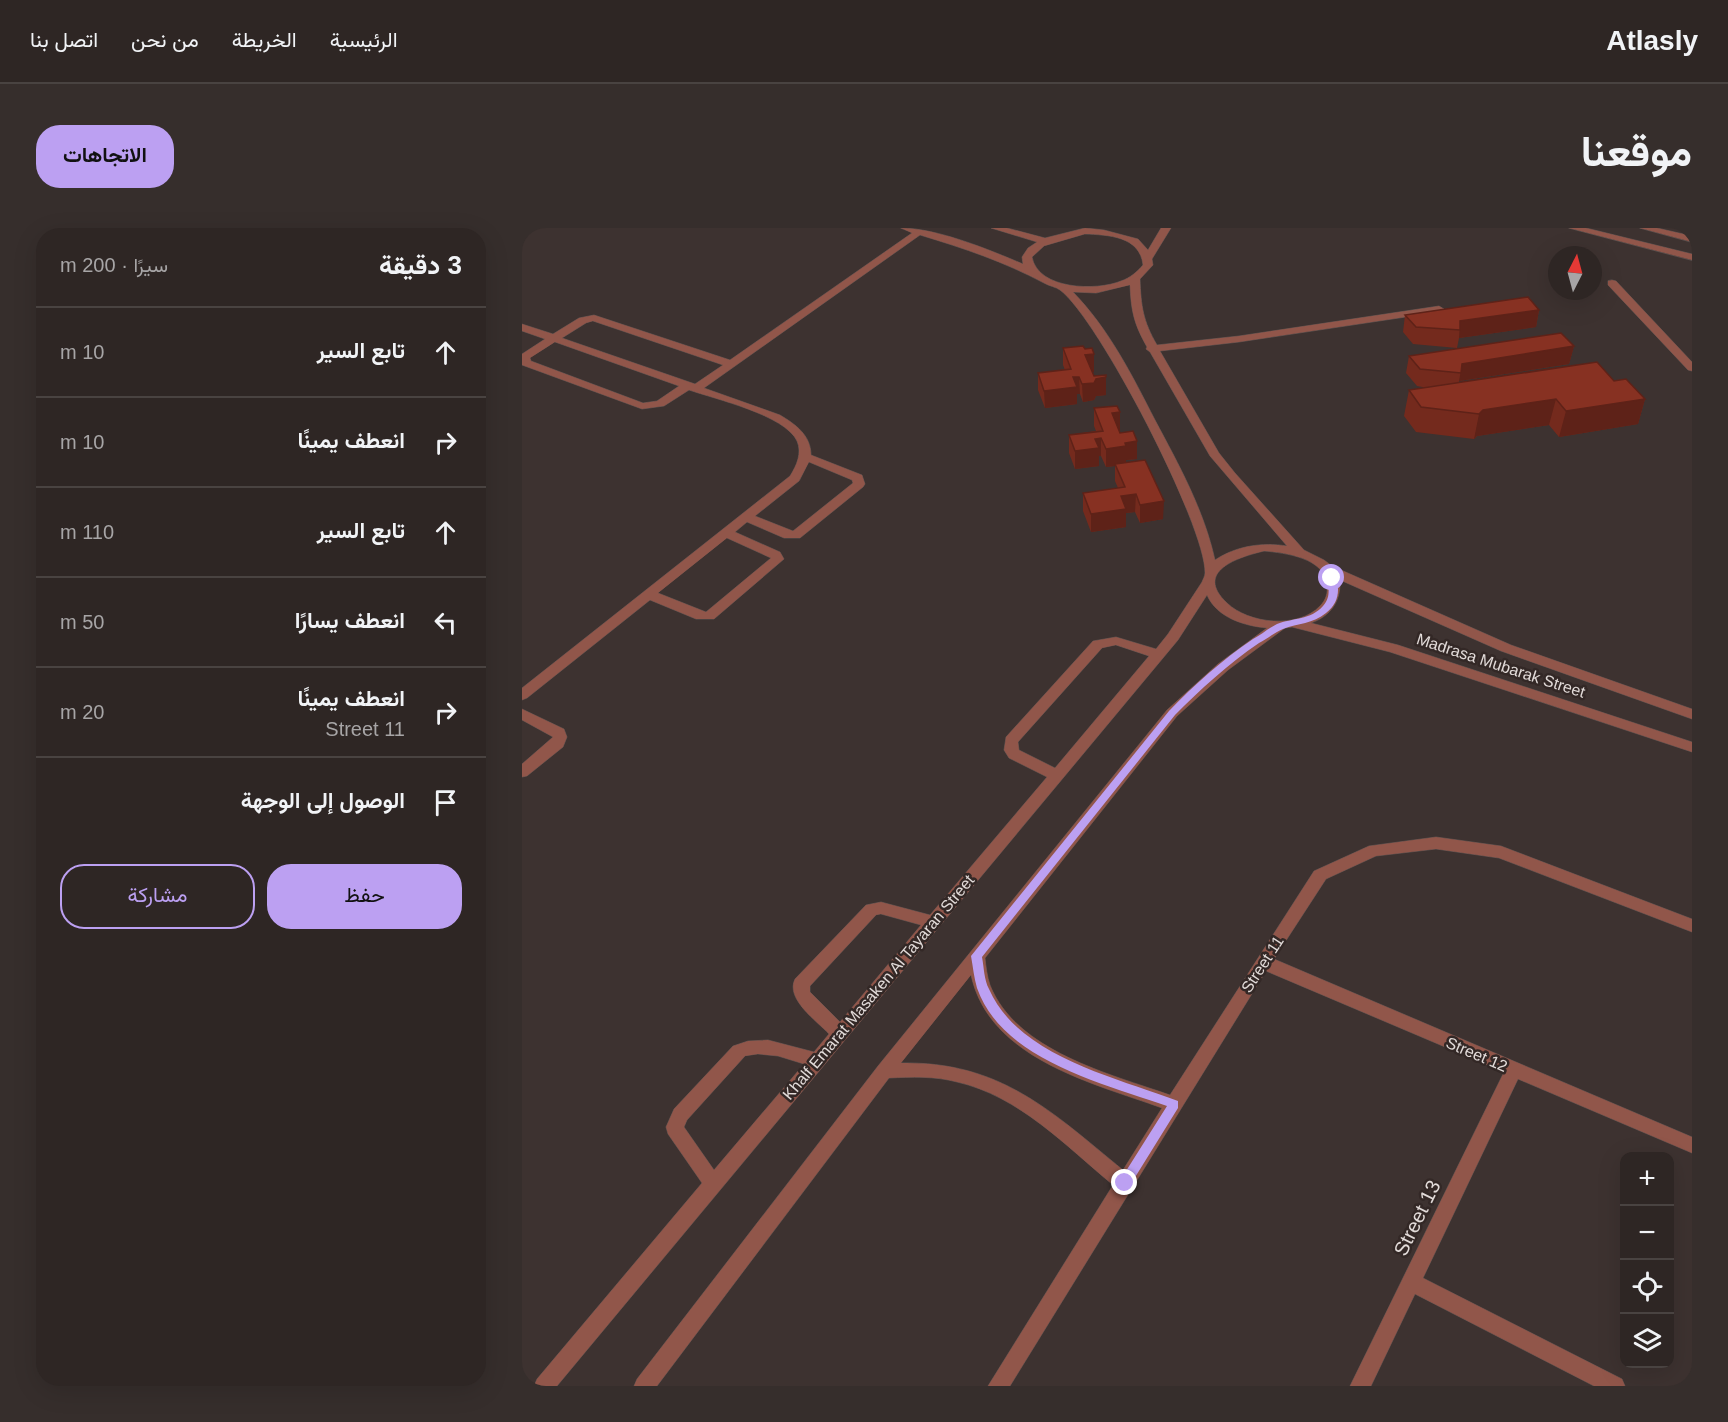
<!DOCTYPE html>
<html lang="ar">
<meta charset="utf-8">
<style>
body{margin:0;font-family:Arial,Vazirmatn,sans-serif;background:#362e2c;color:#f1f3f6;direction:rtl}
.controls{position:absolute;right:18px;bottom:18px;display:grid;overflow:hidden;border-radius:12px;box-shadow:0 6px 24px #0002}
.controls button{width:54px;height:54px;display:grid;place-items:center;padding:0;border:0;border-bottom:2px solid #494341;background:#2e2624;color:#f1f3f6;font:30px sans-serif}
.compass{position:absolute;left:1026px;top:18px;width:54px;height:54px;border-radius:50%;background:#2e2624;box-shadow:0 6px 24px #0002;rotate:6deg}
.stop{position:absolute;width:18px;height:18px;margin:-14px;border:4px solid #bca0f2;border-radius:50%;background:#fff}
.stop.end{background:#bca0f2;border-color:#fff;box-shadow:0 2px 6px #0008}
.list{margin:0;padding:0;list-style:none}
h2{display:flex;justify-content:space-between;align-items:center;height:78px;margin:0;padding:0 24px;font-size:26px}
h2 small{font-size:20px;font-weight:400;color:#a7a5a6}
.list li{display:grid;grid-template-columns:39px 1fr auto;gap:18px;align-items:center;box-sizing:border-box;height:90px;padding:0 24px;border-top:2px solid #494341}
.list b{display:block;font-size:22px;white-space:nowrap}
.list p{margin:0;font-size:20px;white-space:nowrap;color:#a7a5a6}
.list em{font-size:20px;font-style:normal;color:#a7a5a6}
.actions{display:flex;gap:12px;padding:18px 24px}
.actions a{flex:1;padding:14px 0;border:2px solid #bca0f2;border-radius:24px;text-align:center;font-size:21px;color:#bca0f2}
.actions .main{background:#bca0f2;color:#111}
.icon{flex:none;width:33px;height:33px;fill:none;stroke:currentColor;stroke-width:2;stroke-linecap:round;stroke-linejoin:round}
.map{position:relative;flex:none;width:1170px;height:1158px;overflow:hidden;direction:ltr;border-radius:24px}
header{display:flex;align-items:center;gap:36px;box-sizing:border-box;height:84px;padding:0 30px;background:#2e2624;border-bottom:2px solid #494341}
header strong{font-size:28px}
nav{display:flex;gap:33px;margin-inline-start:auto;font-size:21px}
.intro{display:flex;align-items:center;justify-content:space-between;box-sizing:border-box;height:144px;padding:0 36px}
h1{margin:0;font-size:42px}
.button{padding:15px 27px;border-radius:24px;background:#bca0f2;color:#111;font-size:21px;font-weight:700}
main{display:flex;gap:36px;padding:0 36px}
aside{flex:1;background:#2e2624;border-radius:24px;box-shadow:0 6px 24px #0002}
.map>svg:first-child{display:block}
.lines{fill:none;stroke-linecap:round;stroke-linejoin:round}
.minor-casing{stroke:#5b504e;stroke-width:1}
.minor{fill:#91564a;fill-rule:evenodd}
.wall{fill:#742a1d}
.shaded-wall{fill:#5e2218}
.building{fill:#873122;stroke:#5e2218;stroke-width:1.5}
.route{fill:#bca0f2}
.labels{text-anchor:middle;stroke-width:5;stroke-linejoin:round;paint-order:stroke}
.street-label{font-size:16px;fill:#e2dbd9;stroke:#332826}
.near-street-label{font-size:20px;fill:#e2dbd9;stroke:#332826}
</style>
<header>
<strong>Atlasly</strong>
<nav><a>الرئيسية</a><a>الخريطة</a><a>من نحن</a><a>اتصل بنا</a></nav>
</header>
<div class="intro"><h1>موقعنا</h1><a class="button">الاتجاهات</a></div>
<main>
<div class="map">
<svg width="1170" height="1158" viewBox="0 0 1170 1158">
<rect width="100%" height="100%" fill="#3d3230"/>
<g class="lines">
<defs>
<path id="minor" d="M379,0C415,0 468,22 501,36L500,29L506,20L515,14L469,0H485L523,10L563,0L582,2L616,11L626,22L639,0H649L630,31L631,37L618,51C619,78 621,93 635,117L717,108L917,78L922,81L917,84L717,114L638,123L697,225L713,245L782,322L802,332L810,338L989,417L1170,481V491L979,423L818,352C819,373 809,388 789,395L876,417L1170,514V524L868,424L770,399L763,400L706,442L655,488L463,730C464,739 465,748 468,757C494,823 588,846 648,867L792,643L847,618L914,609L979,618L1170,691V704L977,630L914,621L854,628L804,651L752,731L1170,909V925L996,851L901,1050L1100,1151L1103,1158H1072L893,1066L849,1158H828L982,844L744,743L488,1158H466L591,957C544,918 497,868 435,854C413,848 389,849 367,850L135,1158H112L115,1151L356,838L645,482L696,436L745,400C723,398 695,390 685,367L656,412L35,1158H12L15,1151L180,955L146,906L144,899L152,881L211,818L226,813L246,812L292,824L307,806C295,793 263,771 273,751L344,677L359,674L408,687L525,549L487,530L482,522L484,509L571,413L594,409L634,421L646,406L680,354C681,351 683,348 683,345C684,298 576,90 538,62C534,59 527,58 522,55C480,33 444,21 398,7L182,160L258,187C273,196 289,207 289,227L340,247L343,256L341,259L278,310H262L225,294L213,304L258,324L262,331L192,391H174L128,372L5,470L0,472V460L268,248C275,237 280,225 275,213C263,187 193,171 167,162L142,178L120,181L0,137V126L23,111L0,103V96L31,106L57,90L72,87L208,132L390,5ZM563,6C586,7 618,8 621,37C615,44 608,50 599,53C575,63 516,62 510,29L522,18ZM608,57C609,83 612,96 625,119L624,121L628,124L688,228L765,318C740,314 714,318 693,332C682,282 657,237 633,192C610,147 587,101 551,64L574,65ZM71,93L201,137L173,156L40,110L64,95ZM33,114L157,158L135,173L121,175L9,133L8,130ZM287,234L330,252L331,255L271,303L233,288L277,253ZM205,310L249,330L184,384L136,365ZM742,323C764,325 803,330 805,357C806,365 804,372 798,378C776,401 727,396 705,375C671,343 717,329 742,323ZM594,417L627,428L533,540L497,522L496,514L580,420ZM359,686L399,697L318,794L288,764V758L354,687ZM449,747C467,831 571,855 640,880L601,942C529,883 478,833 379,835ZM236,826L256,828L282,836L192,942L162,899L165,892L223,828Z
M1047,0H1064L1170,26V32Z
M1118,0H1135L1170,8V14Z
M1090,52L1094,53L1170,134V143L1166,142L1086,57V53Z
M0,481L42,501L45,509L41,519L5,548L0,549V536L31,509L0,492Z"/>
</defs>
<!-- minor casing -->
<use href="#minor" class="minor-casing"/>
<!-- minor -->
<use href="#minor" class="minor"/>
</g>
<!-- wall -->
<path class="wall" d="M1017,82L1014,99L937,110L935,120L891,116L881,104L883,87Z
M1052,118L1047,136L937,153V155L1092,153L1123,171L1116,196L1037,209L1027,197L955,208L952,211L894,204L882,188L887,162L906,160L895,158L884,145L887,128Z
M541,120L563,121L572,126V144H570L584,167L574,168L572,172L561,174L558,166H555V176L523,180L516,162V145L543,142L541,137Z
M572,180L598,184V202H597L598,205L615,213V231L604,232V234L641,291L618,295L613,284L604,285V299L569,304L561,283V265L596,260L593,253V238L584,239L579,228H577V238L553,241L547,225V207L574,203L572,198Z"/>
<!-- shaded-wall -->
<path class="shaded-wall" d="M1017,82L1014,99L937,110L938,93Z
M1052,118L1047,136L937,153L940,136Z
M572,126V144L564,145L563,127Z
M551,149H557L558,166H555V176L523,180L522,163Z
M584,149V167L574,168L572,172L561,174L560,156L574,151Z
M1034,171L1027,197L955,208L952,211L957,186L961,182Z
M1123,171L1116,196L1037,209L1044,183Z
M598,184V202L590,203V185Z
M579,210V228H577V238L553,241V223L573,211Z
M615,213V231L604,232V236H593V238L584,239V221L603,215Z
M614,266L613,284L604,285V299L569,304V286L599,268Z
M642,273L641,291L618,295V277Z"/>
<!-- building -->
<path class="building" d="M1006,69L1017,82L938,93V102L894,99L883,87Z
M1039,105L1052,118L940,136L939,145L898,141L887,128Z
M561,118L563,121L570,120L572,126L563,127L572,148L584,147V149L574,151L572,155L560,156L557,149H551L555,159L522,163L516,145L549,141L541,120Z
M1075,134L1092,153L1104,151L1123,171L1044,183L1034,171L961,182L957,186L899,179L887,162Z
M595,178L598,184L590,185L598,205L611,203L615,213L603,215L604,218L584,221L579,210L573,211L577,220L553,223L547,207L581,203L572,180Z
M623,232L642,273L618,277L614,266L599,268L604,281L569,286L561,265L603,259L593,236Z"/>
<!-- route -->
<path class="route" d="M807,348H813C819,362 816,376 804,385C791,396 776,395 761,401C753,404 745,411 737,415C706,436 679,461 653,487L460,729C462,739 462,752 467,761C496,828 593,849 656,873V880L607,959L603,961L599,959V951L645,878C581,855 480,832 455,760C452,750 451,739 449,728L647,483C673,456 700,432 731,411C739,407 747,400 755,396C770,390 789,392 801,378C810,368 805,359 807,348Z"/>
<g class="labels">
<!-- street labels -->
<g class="street-label">
<text transform="translate(979 437) rotate(18)" y="6">Madrasa Mubarak Street</text>
<text transform="translate(740 736) rotate(-57)" y="6">Street 11</text>
<text transform="translate(356 759) rotate(-50)" y="6">Khalf Emarat Masaken Al Tayaran Street</text>
<text transform="translate(955 826) rotate(23)" y="6">Street 12</text>
</g>
<!-- near-street labels -->
<g class="near-street-label">
<text transform="translate(895 990) rotate(-64)" y="7">Street 13</text>
</g>
</g>
</svg>
<div class="controls">
<button>+</button>
<button>−</button>
<button><svg class="icon" aria-label="locate" viewBox="0 0 24 24"><circle cx="12" cy="12" r="6"/><path d="M12 2v4M12 18v4M2 12h4M18 12h4"/></svg></button>
<button><svg class="icon" aria-label="layers" viewBox="0 0 24 24"><path d="M12 4l9 5-9 5-9-5zM3 14l9 5 9-5"/></svg></button>
</div>
<svg class="compass" viewBox="-18 -18 36 36"><path d="M0-13l5 13h-10z" fill="#e53935"/><path d="M0 13l5-13h-10z" fill="#a7a5a6"/></svg>
<div class="stop" style="left:810px;top:350px"></div>
<div class="stop end" style="left:603px;top:955px"></div>
</div>
<aside>
<h2>3 دقيقة<small>سيرًا · 200 m</small></h2>
<ul class="list">
<li><svg class="icon" aria-label="ahead" viewBox="0 0 24 24"><path d="M12 20V5M6 11l6-6 6 6"/></svg><div><b>تابع السير</b></div><em>10 m</em></li>
<li><svg class="icon" aria-label="right" viewBox="0 0 24 24"><path d="M7 20v-9h11M14 6l5 5-5 5"/></svg><div><b>انعطف يمينًا</b></div><em>10 m</em></li>
<li><svg class="icon" aria-label="ahead" viewBox="0 0 24 24"><path d="M12 20V5M6 11l6-6 6 6"/></svg><div><b>تابع السير</b></div><em>110 m</em></li>
<li><svg class="icon" aria-label="left" viewBox="0 0 24 24"><path d="M17 20v-9H6M10 6l-5 5 5 5"/></svg><div><b>انعطف يسارًا</b></div><em>50 m</em></li>
<li><svg class="icon" aria-label="right" viewBox="0 0 24 24"><path d="M7 20v-9h11M14 6l5 5-5 5"/></svg><div><b>انعطف يمينًا</b><p>Street 11</p></div><em>20 m</em></li>
<li><svg class="icon" aria-label="arrive" viewBox="0 0 24 24"><path d="M6 21V4h12l-3 4 3 4H6"/></svg><div><b>الوصول إلى الوجهة</b></div></li>
</ul>
<div class="actions"><a class="main">حفظ</a><a>مشاركة</a></div>
</aside>
</main>
